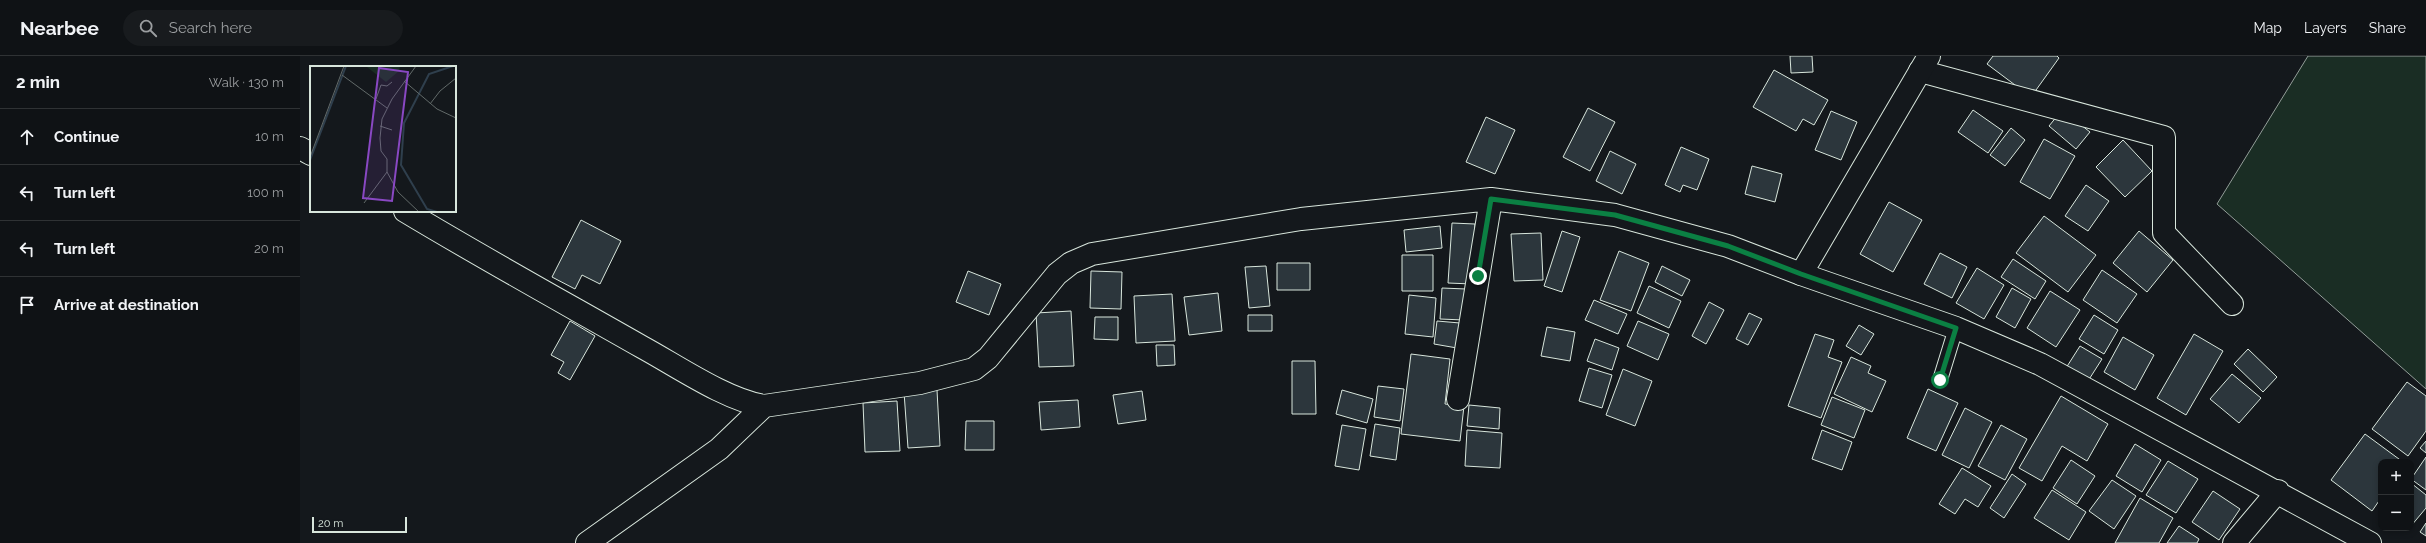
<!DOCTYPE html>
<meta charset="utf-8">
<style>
body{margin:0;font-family:Raleway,sans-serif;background:#181b1e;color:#f1f3f6}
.controls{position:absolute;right:12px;bottom:12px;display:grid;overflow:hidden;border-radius:8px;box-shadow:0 2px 6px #0003}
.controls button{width:36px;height:36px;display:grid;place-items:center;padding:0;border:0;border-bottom:1px solid #2f3234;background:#0f1215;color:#f1f3f6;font:20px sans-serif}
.scale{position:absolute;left:12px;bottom:10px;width:95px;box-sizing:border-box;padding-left:4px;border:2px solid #d8e6dc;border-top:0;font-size:11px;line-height:14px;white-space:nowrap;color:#d8e6dc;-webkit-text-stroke:3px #14181c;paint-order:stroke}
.stop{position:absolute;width:12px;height:12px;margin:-9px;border:3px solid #0b8043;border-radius:50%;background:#fff}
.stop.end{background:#0b8043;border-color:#fff;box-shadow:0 1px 4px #0008}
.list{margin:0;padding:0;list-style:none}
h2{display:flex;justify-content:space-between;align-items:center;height:52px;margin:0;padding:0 16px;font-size:17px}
h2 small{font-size:13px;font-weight:400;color:#9b9ea0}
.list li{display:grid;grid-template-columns:26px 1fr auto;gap:12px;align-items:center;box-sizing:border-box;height:56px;padding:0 16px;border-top:1px solid #2f3234}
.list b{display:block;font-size:15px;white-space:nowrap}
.list em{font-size:13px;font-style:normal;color:#9b9ea0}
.icon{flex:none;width:22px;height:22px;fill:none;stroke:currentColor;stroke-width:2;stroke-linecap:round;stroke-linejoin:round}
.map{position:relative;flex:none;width:2126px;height:487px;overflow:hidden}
header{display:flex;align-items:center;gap:24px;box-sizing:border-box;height:56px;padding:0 20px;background:#0f1215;border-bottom:1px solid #2f3234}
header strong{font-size:19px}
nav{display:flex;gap:22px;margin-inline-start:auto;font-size:14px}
.search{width:280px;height:36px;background:#181b1e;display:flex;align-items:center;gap:10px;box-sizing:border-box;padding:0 14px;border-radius:22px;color:#9b9ea0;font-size:15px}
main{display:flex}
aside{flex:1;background:#0f1215}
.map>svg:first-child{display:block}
.green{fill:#1a2d24;stroke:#939e99}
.building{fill:#2c363c;stroke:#d8e6dc}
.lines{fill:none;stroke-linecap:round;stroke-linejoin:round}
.lane-casing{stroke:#d8e6dc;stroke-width:16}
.street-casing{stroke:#d8e6dc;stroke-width:24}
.secondary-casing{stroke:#d8e6dc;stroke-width:24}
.lane{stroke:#14181c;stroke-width:14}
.street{stroke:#14181c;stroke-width:22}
.secondary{stroke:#14181c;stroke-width:22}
.route{stroke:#0b8043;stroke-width:5}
.inset-river{fill:none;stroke:#2f3f4d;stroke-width:2}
.inset-road{fill:none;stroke:#626a69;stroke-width:1}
.view{fill:#8948c3;fill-opacity:0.15;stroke:#8948c3;stroke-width:2}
.inset-edge{fill:none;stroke:#d8e6dc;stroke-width:2}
</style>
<header>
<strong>Nearbee</strong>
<div class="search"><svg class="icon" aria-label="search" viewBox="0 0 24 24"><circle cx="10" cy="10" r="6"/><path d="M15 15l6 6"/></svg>Search here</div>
<nav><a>Map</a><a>Layers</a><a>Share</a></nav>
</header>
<main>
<aside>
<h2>2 min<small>Walk · 130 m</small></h2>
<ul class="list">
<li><svg class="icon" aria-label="ahead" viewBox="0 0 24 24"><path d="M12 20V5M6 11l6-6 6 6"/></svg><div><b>Continue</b></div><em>10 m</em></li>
<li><svg class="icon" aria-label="left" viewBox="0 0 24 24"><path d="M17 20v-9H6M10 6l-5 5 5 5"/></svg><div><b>Turn left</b></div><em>100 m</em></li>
<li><svg class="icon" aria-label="left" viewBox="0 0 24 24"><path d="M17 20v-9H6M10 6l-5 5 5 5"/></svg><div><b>Turn left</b></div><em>20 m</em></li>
<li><svg class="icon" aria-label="arrive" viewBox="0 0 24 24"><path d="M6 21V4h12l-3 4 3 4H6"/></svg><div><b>Arrive at destination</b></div></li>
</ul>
</aside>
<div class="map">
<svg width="2126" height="487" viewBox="0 0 2126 487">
<rect width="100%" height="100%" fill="#14181c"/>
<!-- green -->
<path class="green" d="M2008,0H2126V333L1917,148Z"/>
<!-- building -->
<path class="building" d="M1490,0H1512L1513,16L1491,17Z
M1693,0H1757L1759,2L1731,41L1687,8Z
M1474,14L1528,44L1514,69L1503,63L1496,75L1453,51Z
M1288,52L1315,66L1290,115L1263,101Z
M1673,54L1703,75L1688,97L1658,76Z
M1762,54L1790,76L1776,93L1749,70Z
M1531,55L1557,66L1541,104L1515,94Z
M1186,61L1215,74L1195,118L1166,106Z
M1711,72L1725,84L1705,110L1690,99Z
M1744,83L1775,100L1750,143L1720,126Z
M1823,84L1852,115L1825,141L1796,111Z
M1381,91L1409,103L1397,134L1383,129L1380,136L1365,129Z
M1310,95L1336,108L1322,138L1296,125Z
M1452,110L1482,118L1475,146L1445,138Z
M1786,129L1809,145L1788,175L1765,160Z
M1589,146L1622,164L1593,216L1560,198Z
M1744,160L1796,199L1768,236L1716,197Z
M281,164L321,185L300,228L282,219L275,233L252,221Z
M1152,167L1175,168L1172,228L1148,227Z
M1140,170L1142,192L1106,196L1104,174Z
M1262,175L1280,181L1262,236L1244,230Z
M1839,175L1873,204L1847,236L1813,207Z
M1241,177L1243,224L1214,225L1211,178Z
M1319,195L1349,207L1331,255L1300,244Z
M1640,197L1667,211L1652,242L1624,228Z
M1102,199H1133V235H1102Z
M1713,203L1746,225L1735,243L1701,221Z
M977,207H1010V234H977Z
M966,210L970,250L949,252L945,211Z
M1362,210L1390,224L1382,240L1355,226Z
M1677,212L1704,229L1684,263L1656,247Z
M1802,214L1837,238L1817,267L1783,244Z
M668,215L701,228L689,259L656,246Z
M791,215L822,216L821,253L790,252Z
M1349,230L1381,245L1369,272L1337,257Z
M1142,232L1166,233L1164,264L1140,263Z
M1712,232L1731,243L1715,272L1696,261Z
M1750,235L1780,254L1756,291L1727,272Z
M918,237L922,275L889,279L884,241Z
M872,238L875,285L836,287L834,240Z
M1109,239L1136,242L1133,281L1105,278Z
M1294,244L1327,258L1318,278L1285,264Z
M1409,246L1424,254L1406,288L1392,280Z
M771,255L774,310L739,311L736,257Z
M1449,257L1462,263L1448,289L1436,283Z
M948,259H972V275H948Z
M1794,259L1818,274L1804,298L1779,283Z
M795,261H818V284L794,283Z
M270,265L295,280L270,324L258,317L264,306L251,299Z
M1137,265L1160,267L1157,292L1134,288Z
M1338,265L1369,278L1358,304L1327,290Z
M1559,269L1574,278L1561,299L1546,290Z
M1247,271L1275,276L1270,305L1241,300Z
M1515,278L1534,284L1528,301L1542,306L1521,362L1488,350Z
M1894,278L1923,295L1886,359L1857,342Z
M1823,281L1854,299L1835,334L1804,316Z
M1295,283L1319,292L1312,314L1287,305Z
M856,289H874L875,309L857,310Z
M1780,290L1802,303L1788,325L1766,312Z
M1948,293L1977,321L1963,336L1934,308Z
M1111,298L1150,303L1145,348L1164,350L1160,385L1101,378Z
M1551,301L1571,310L1568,317L1586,325L1572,356L1534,338Z
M992,305H1015L1016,358H992Z
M1289,312L1312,319L1302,352L1279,345Z
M1323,313L1352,325L1335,370L1306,359Z
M1932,318L1961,342L1939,367L1910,343Z
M2107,326L2126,340V375L2108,400L2072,373Z
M1078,330L1104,333L1100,365L1074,361Z
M1628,333L1658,347L1636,395L1607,382Z
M637,334L640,390L608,392L604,336Z
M1042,334L1073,343L1067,367L1036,358Z
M842,335L846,364L818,368L813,339Z
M1761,340L1808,368L1787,405L1762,390L1742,425L1719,412Z
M1532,341L1565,354L1554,382L1521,369Z
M778,344L780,371L741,374L739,346Z
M597,345L600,395L565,396L563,347Z
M1169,349L1200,352L1199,373L1167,370Z
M1665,352L1692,366L1669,412L1642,399Z
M666,365H694V394H665Z
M1075,368L1100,372L1096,404L1070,400Z
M1042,369L1066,373L1059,414L1035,410Z
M1701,369L1727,383L1705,424L1678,410Z
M1167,374L1202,377L1200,412L1165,410Z
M1522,374L1552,386L1542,414L1512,403Z
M2065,378L2103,406H2081V442L2072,455L2031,424Z
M2126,385V397L2120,392Z
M1835,388L1861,404L1842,436L1816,420Z
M2126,401V434L2111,423Z
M1771,404L1795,420L1777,448L1753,432Z
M1868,405L1898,423L1876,457L1846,439Z
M1662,412L1691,430L1678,451L1665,443L1655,458L1639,448Z
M1712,418L1726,428L1704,462L1690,452Z
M1812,424L1836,440L1814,473L1789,455Z
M2111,427L2126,439V452L2111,470Z
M1752,434L1786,456L1769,484L1734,462Z
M1913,435L1940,453L1919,484L1892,466Z
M1840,442L1873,462L1859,487H1815Z
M2126,467V480L2120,476Z
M1879,470L1899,483L1897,487H1867Z"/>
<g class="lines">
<defs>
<path id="lane" d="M1640,324L1656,272"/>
<path id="street" d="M1620,15L1864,81V177L1932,248
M0,92L11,98
M105,155C183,202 263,246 342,291C377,310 426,344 464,350L620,327L674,313L688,302L757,218L771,207L792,198L1001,163L1191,143L1315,159L1428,190L1501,218
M1158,343L1191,143
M287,487L419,393L464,350"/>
<path id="secondary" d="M1629,0L1501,218L1656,272L1740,308L2070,487
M1934,487L1978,435"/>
</defs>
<!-- lane casing -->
<use href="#lane" class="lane-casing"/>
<!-- street casing -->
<use href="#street" class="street-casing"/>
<!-- secondary casing -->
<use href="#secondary" class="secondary-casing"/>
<!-- lane -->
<use href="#lane" class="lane"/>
<!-- street -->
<use href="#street" class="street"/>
<!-- secondary -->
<use href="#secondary" class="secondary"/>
</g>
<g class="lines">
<!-- route -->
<path class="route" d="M1178,220L1191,143L1315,159L1428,190L1501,218L1656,272L1640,324"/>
</g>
<!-- overview -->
<g transform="translate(10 10)">
<rect width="146" height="146" fill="#14181c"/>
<path d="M90,0L89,5L76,16L57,1Z" fill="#1a2d24"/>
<path class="inset-river" d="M0,94L36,0M127,146L117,143L91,99L94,57L119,8L143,0"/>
<path class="inset-road" d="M106,0L82,33L72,53L70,72L71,85L77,93V106L88,126L109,146M32,9L77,42M94,15L127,43L146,52M66,33L71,19L77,20L82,16M120,38L130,25L146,12M70,60L82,64M0,91L34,0M54,137L77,106"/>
<path class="view" d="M69,2L98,6L82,135L53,132Z"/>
<rect width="146" height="146" class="inset-edge"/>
</g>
</svg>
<div class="controls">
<button>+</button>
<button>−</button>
</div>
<div class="scale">20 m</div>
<div class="stop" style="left:1640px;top:324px"></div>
<div class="stop end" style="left:1178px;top:220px"></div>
</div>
</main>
